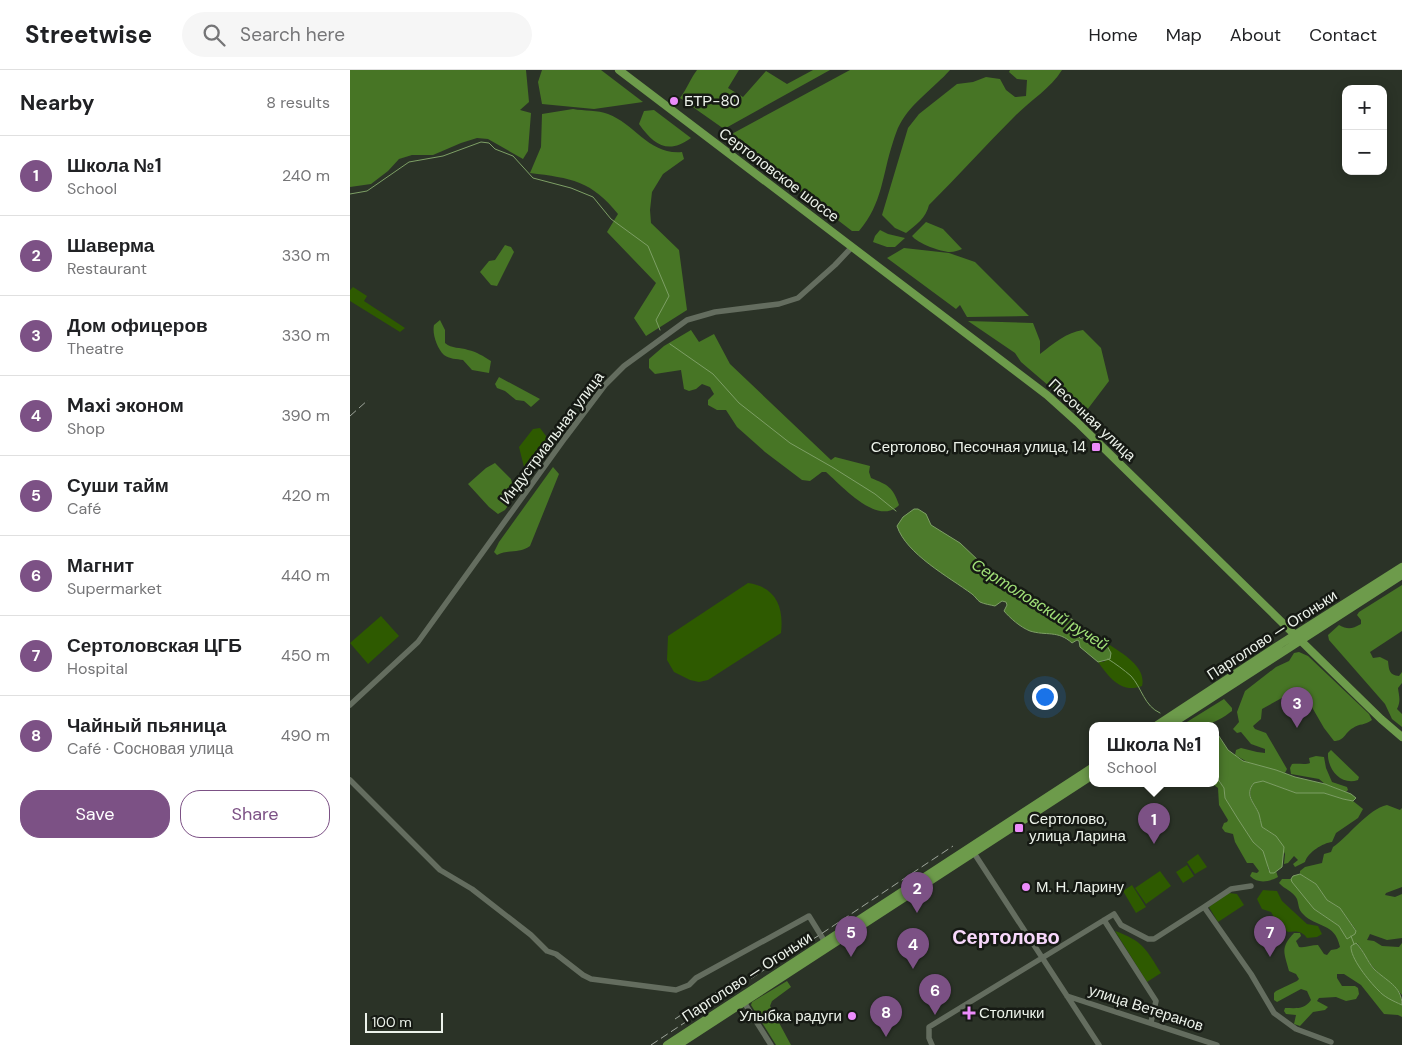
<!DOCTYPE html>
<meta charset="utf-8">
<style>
body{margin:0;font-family:"DM Sans",sans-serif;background:#f6f6f6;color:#202124}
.controls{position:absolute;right:15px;top:15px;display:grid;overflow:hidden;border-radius:10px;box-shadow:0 2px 12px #0003}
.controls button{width:45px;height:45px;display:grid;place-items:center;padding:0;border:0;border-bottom:1px solid #e0e0e0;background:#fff;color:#202124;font:25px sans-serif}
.scale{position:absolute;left:15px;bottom:12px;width:78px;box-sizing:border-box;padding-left:5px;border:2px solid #ecf2ea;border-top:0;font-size:14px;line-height:18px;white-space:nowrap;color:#ecf2ea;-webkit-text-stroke:4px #161a14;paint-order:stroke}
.you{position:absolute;left:694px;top:626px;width:18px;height:18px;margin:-12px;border:4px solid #fff;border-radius:50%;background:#1a73e8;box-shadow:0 0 0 8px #1a73e833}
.badge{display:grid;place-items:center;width:32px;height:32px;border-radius:50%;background:#7c5185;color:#fff;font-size:16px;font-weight:700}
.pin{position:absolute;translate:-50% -41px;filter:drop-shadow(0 1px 2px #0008)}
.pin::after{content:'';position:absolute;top:26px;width:18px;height:15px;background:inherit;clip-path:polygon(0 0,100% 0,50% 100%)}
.popup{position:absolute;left:739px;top:652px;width:130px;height:65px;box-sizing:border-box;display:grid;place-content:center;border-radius:10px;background:#fff;filter:drop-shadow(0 1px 4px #0005);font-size:16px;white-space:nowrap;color:#757577}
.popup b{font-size:19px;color:#202124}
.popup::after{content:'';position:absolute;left:50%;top:100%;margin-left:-10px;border:10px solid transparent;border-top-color:#fff}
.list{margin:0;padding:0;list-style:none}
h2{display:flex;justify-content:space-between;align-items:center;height:65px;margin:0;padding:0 20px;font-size:21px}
h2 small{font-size:16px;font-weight:400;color:#757577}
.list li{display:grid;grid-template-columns:32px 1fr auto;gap:15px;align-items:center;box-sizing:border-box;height:80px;padding:0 20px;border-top:1px solid #e0e0e0}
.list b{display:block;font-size:19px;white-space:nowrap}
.list p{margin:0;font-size:16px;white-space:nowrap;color:#757577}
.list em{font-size:16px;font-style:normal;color:#757577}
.actions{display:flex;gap:10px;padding:15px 20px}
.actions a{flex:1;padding:11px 0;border:1px solid #7c5185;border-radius:20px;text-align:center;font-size:18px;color:#7c5185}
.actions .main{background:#7c5185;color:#fff}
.icon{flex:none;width:28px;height:28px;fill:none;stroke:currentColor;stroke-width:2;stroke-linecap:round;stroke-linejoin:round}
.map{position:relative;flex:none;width:1052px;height:975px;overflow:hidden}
header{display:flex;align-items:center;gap:30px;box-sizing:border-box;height:70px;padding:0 25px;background:#fff;border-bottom:1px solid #e0e0e0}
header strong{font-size:24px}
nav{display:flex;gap:28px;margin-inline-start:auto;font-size:18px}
.search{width:350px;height:45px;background:#f6f6f6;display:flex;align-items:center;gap:12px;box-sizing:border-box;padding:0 18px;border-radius:28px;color:#757577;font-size:19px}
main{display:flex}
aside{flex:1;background:#fff}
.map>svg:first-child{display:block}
.green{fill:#2e5a00}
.forest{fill:#477525}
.water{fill:#4d7b2c;stroke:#7d9f65}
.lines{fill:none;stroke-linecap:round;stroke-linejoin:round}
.stream{stroke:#7d9f65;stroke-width:1}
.minor{stroke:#646d5f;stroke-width:5.5}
.major{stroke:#6d9b4b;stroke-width:8}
.rail{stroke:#9fa69c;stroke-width:1;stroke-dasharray:8 4;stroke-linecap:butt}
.poi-dot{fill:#ec8cfb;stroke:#161a14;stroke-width:2}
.labels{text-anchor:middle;stroke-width:5;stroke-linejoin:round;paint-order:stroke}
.poi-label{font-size:15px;fill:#ecf2ea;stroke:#161a14;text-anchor:start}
.street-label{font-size:15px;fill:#ecf2ea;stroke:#161a14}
.water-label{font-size:16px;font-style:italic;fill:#a1e178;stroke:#161a14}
.district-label{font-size:20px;font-weight:bold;fill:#f8d8fc;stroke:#161a14}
</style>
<header>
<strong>Streetwise</strong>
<div class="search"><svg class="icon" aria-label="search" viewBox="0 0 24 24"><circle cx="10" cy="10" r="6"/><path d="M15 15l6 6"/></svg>Search here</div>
<nav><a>Home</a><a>Map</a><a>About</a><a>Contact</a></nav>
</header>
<main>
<aside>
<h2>Nearby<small>8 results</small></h2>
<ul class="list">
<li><span class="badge">1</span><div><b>Школа №1</b><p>School</p></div><em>240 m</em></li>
<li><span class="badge">2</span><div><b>Шаверма</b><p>Restaurant</p></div><em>330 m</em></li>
<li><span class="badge">3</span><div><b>Дом офицеров</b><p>Theatre</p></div><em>330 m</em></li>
<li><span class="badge">4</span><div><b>Maxi эконом</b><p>Shop</p></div><em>390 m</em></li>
<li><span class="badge">5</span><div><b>Суши тайм</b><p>Café</p></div><em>420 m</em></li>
<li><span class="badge">6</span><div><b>Магнит</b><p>Supermarket</p></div><em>440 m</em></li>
<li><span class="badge">7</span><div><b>Сертоловская ЦГБ</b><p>Hospital</p></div><em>450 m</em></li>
<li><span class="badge">8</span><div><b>Чайный пьяница</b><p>Café · Сосновая улица</p></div><em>490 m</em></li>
</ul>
<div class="actions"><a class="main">Save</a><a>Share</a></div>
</aside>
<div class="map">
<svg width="1052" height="975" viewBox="0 0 1052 975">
<rect width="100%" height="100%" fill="#2b3327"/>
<!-- green -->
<path class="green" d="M3,217L17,226L14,231L55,258L50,262L0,231V220Z
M190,358L196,366L202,380C194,387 185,401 174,397L169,377L183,359Z
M398,513C426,517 434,537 431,563L358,610L349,612L340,610L324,602L317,590L318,566Z
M31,546L49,566L18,594L0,573Z
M755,572C770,582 797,596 792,616C771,624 759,607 748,592H754L761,583Z
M848,784L857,797L845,804L837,792Z
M837,795L844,806L833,813L826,802Z
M810,801L821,816L796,834L785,818Z
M782,815L796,837L786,843L773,821Z
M913,820L927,821L932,831L957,854L968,856L972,864L967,867L957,868C952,861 946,861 938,862L928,854L921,842L912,839L907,829Z
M879,823L887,824L894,835L868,852L859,837Z
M765,861C793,871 796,879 811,903L797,912Z"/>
<!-- forest -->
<path class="forest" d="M0,0H176L179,32L170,40L181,43L178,81L173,89L138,69L127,68L111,73L83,85H62L49,89L38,101L21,114L0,117Z
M192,0H251L293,32L244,39L192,34L188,12Z
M347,0H389L378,18L393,27L416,1L437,14L463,0H480L374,59L330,28C337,19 340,9 347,0Z
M500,0H600C584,18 561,33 550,54C547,59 545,66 543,72C532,105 533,133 509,161H502L378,66Z
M660,0H712C700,19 681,30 665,46C636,75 608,106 579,135C576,148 566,155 556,163L545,158L532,145L558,58L569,44L607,14L623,12L636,7L650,9L656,20L665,27L676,26L677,10L667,9L659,2Z
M223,39C234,41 248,40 258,44C285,54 299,85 332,82L334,89L313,104L302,122L300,140L301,153L329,180L337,240L296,266L284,248L306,213L257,162L268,144C242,111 221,108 180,103L191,77L192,44Z
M304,40L341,68C318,85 304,75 289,54L294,41Z
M576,152L593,159L612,179C609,180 604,182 600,182C591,182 567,173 562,166Z
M530,160L538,164L555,168L545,177H537L523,172L525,166Z
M155,175L161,177L164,182L147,216L141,215L130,202L139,191L145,190Z
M554,178L599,183L625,192L679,246L617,247L610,235L606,239L537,188Z
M90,250L95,260V273C102,279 110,277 118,280C127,282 133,286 141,291L139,303L122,300L113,290C107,289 99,289 94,285C87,278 82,264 84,255Z
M618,251L683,253L690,271V284C703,274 717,262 733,260L751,278L759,311L737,340L733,343L707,320L699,316L671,292L665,283Z
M341,260L349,272L364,264L380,294L481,390L485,387L520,396L519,402L521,408C538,415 543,417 549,435C528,457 492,416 476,402H472L460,411L452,410L415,382L387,357L376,340H367L358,335V330L364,324L360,317L352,314L346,319L339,321L334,319L331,300L305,304L299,298V289L314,276Z
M149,307L190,329L181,337L174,331L166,330L155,321L147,318L145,314Z
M145,393L161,409L165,426L155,440L148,444L139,437L118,414L136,398Z
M203,397L209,404L180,476C169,484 158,479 147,485L144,482L149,472Z
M1052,515V561L1020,582L1023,588L1030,587L1038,591C1039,600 1039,605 1049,606L1052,602V613L1048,618C1049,626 1051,631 1047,639L1052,644V657L1042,649L1035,634L979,570L978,565L989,555C998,560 1002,559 1011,554V550L1007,545L1009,542Z
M949,582L958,586L1019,644L1022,650C1014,656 1010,653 1003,658C995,662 995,671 984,671L974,658L952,620L948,619L912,639L911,649L903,656L905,659L916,663L937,699L935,703L899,693L885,685L886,680L891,678L907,682L915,683V679L901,674L891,662L887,663L883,659L889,652L887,642L895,621L926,597L939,591L944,583Z
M874,629L882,638V641C862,656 856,655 832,655Z
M981,680L1009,707L1008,710C991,716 977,699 978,683Z
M966,686L974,687L976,698L982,712L997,717L998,720L996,722L975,714L969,709L941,704L940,698L942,694C947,693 956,695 960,693L959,688Z
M865,705L874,718L875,728L903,772L913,781L917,790L918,800L924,803L926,801L928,807C919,812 908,814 900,806L902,802L907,803L909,801L903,793H897L885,772L883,764L875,762L872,758L874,753L877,752L878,750L869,735L868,718L864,715H851L850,713H865Z
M913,711L946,723H974L993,729L1003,731L1013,739L1008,748L986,763L982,772C973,773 958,782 955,792L945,797L943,794L948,790L944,786L938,793L934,794L935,784L926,766L912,757C911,753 910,748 909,744C904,732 895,725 904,713Z
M1037,735L1050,740L1052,738V817L1036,823L1035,825L1045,827L1052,824V868L1037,870L1020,864L1017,870L1024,871L1032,876L1049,877L1052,873V925C1043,915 1031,907 1023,897C1016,889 1013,880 1007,873L1001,876L1040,929L1052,935V947L1048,945L1034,944L1011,915L994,904H987V908L992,916H1005L1008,918L1009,924L1006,929L996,931L986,927L969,928L967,931L978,937L975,940L963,942L950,956L944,954L946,945L936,944L934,941L935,938C946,938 954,940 961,930L957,921L951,919L927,932L924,930V923L926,921L947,911L949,909L946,904L939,901C934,882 930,878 944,863H950L951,866L946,871L949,877C956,878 961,875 968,875L974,884L977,885L981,880L987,879L990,877C985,852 966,858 953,844C948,839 949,835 947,829C943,821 934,819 929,813L932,809H941L964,839L989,856L997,869L1006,860L990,838L977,830L966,814L950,804V801L955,797L972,793L974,784L981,782L983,777C998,767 1018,739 1037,735Z
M437,911L441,917L422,931L420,936L441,975H426L401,935L402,932Z"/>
<!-- water -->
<path class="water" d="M564,439H568L576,444L581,455L610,473L630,492L649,514L708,541L728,553L731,562L729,567L731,569L735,566L745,570L755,572L761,583L760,589L748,592L730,577L729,571L727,570L722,573C708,560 696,566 680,561C670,557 660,548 654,541L657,535L656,532L652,531L645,536C641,535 634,534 630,532C627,530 625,526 622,524C599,507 556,484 547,456L553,447Z
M865,660L878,680L893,691L926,700L945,707L975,714L1001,724L1006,728L1003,731L993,729L974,723H946L913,711L904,713C894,725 904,732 909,744C910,748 911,753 912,757L926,766L934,777L932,797L924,803H920L913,781L903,772L888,749L875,728L874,718L865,705Z
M950,804L966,814L977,830L990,838L1006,861L1005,864L997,869L989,856L964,839L942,812L941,809L943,806Z
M1006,873C1014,881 1017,891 1024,899C1036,911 1052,916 1052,935C1043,931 1034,927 1028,920C1019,911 1000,888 1001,876Z"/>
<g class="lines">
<!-- stream -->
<path class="stream" d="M0,124L17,121L59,92L93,86L131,72L139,73L145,79L163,86L183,108L221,118L243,127L261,149L298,176L319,226L306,250L310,260
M320,274L363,304L389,333L440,373L482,397L525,424L546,441
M758,589C766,594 774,600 781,606C792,618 794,636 810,643
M1001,866L1004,874"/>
<!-- minor -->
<path class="minor" d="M0,635L68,572L215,368L255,315L274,296L337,250L365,242L429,234L448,228L485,195L502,177
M0,710L90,800L122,819L181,865L197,881L206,884L233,905L241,909L326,920L339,915L346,908L459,846L475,872
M622,780L749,975
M854,837L881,819L901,816
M754,850L806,931L801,952
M717,926L867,975
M392,929L421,975
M582,975L579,968V957L764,844L771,855L798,869H804L854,837L901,904L924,943L946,959L981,972"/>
<!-- major -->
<path class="major" d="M269,0L697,325L727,352L1031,649L1052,667
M807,655L932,573L1052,497
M820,655L1052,505
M317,975L743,697
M328,975L743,705"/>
<!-- rail -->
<path class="rail" d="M0,346L18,330
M325,949L383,911L396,905
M301,975L432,888L468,866L603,776"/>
</g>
<!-- markers -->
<g class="poi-dot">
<circle cx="324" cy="31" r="5"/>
<rect x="741" y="372" width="10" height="10" rx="2.5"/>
<rect x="664" y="753" width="10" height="10" rx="2.5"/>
<circle cx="676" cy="817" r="5"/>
<path d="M616.5 935.5h5v5h5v5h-5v5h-5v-5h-5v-5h5z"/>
<circle cx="502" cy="946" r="5"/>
</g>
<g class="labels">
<!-- poi labels -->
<g class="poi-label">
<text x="334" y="36">БТР-80</text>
<text x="736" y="382" text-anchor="end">Сертолово, Песочная улица, 14</text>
<text x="679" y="754">Сертолово,<tspan x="679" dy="17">улица Ларина</tspan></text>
<text x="686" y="822">М. Н. Ларину</text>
<text x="629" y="948">Столички</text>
<text x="492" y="951" text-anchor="end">Улыбка радуги</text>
</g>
<!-- street labels -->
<g class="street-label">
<text transform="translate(429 105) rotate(37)" y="5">Сертоловское шоссе</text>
<text transform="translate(742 350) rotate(43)" y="5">Песочная улица</text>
<text transform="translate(202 368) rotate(-53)" y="5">Индустриальная улица</text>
<text transform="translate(922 565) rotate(-33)" y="5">Парголово — Огоньки</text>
<text transform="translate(397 907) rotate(-33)" y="5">Парголово — Огоньки</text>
<text transform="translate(796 938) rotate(18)" y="5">улица Ветеранов</text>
</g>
<!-- water labels -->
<g class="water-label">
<text transform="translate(690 534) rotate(32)" y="6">Сертоловский ручей</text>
</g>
<!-- district labels -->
<g class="district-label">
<text x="656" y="874">Сертолово</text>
</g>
</g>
</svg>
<div class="controls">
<button>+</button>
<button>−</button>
</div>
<div class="scale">100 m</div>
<div class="you"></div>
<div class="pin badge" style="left:804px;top:774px">1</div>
<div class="popup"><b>Школа №1</b>School</div>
<div class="pin badge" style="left:567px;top:843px">2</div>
<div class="pin badge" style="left:947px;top:658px">3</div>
<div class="pin badge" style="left:563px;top:899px">4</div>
<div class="pin badge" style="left:501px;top:887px">5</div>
<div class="pin badge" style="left:585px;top:945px">6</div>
<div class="pin badge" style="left:920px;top:887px">7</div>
<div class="pin badge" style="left:536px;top:967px">8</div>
</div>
</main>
